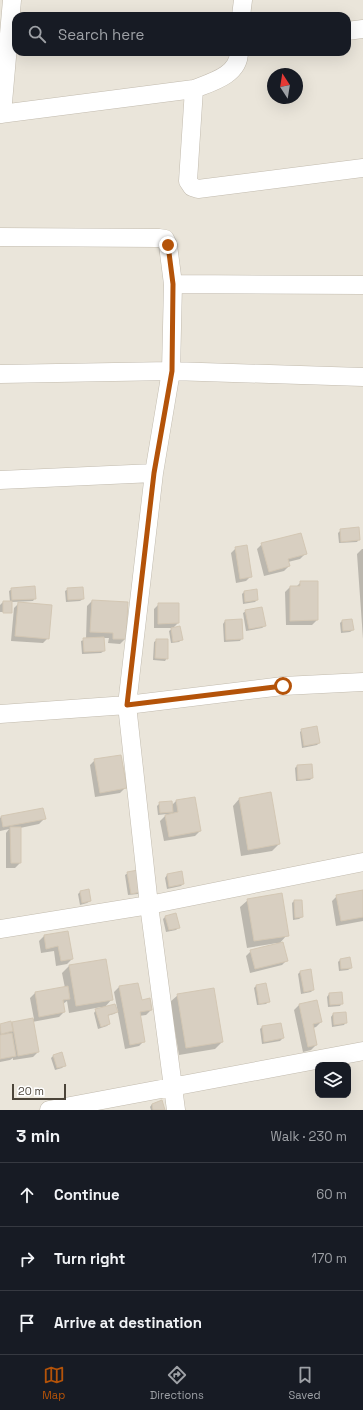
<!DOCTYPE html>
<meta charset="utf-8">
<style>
body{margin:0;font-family:"Space Grotesk",sans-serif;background:#242831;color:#f1f3f6}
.controls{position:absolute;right:12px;bottom:12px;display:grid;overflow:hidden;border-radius:8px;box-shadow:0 4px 16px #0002}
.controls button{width:36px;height:36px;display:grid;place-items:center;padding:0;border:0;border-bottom:1px solid #363941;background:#171b24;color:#f1f3f6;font:20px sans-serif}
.compass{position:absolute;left:267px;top:68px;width:36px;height:36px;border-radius:50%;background:#171b24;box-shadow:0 4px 16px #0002;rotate:348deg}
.scale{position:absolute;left:12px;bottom:10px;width:54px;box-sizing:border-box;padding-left:4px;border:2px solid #4b4439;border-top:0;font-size:11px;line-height:14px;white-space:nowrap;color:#4b4439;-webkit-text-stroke:3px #fff;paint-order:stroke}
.stop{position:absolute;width:12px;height:12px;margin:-9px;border:3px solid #b45309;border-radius:50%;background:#fff}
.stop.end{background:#b45309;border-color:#fff;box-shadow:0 1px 4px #0008}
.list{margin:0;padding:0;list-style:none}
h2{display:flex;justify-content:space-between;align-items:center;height:52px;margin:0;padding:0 16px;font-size:17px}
h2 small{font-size:13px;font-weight:400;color:#9ea1a6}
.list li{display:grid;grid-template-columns:26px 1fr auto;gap:12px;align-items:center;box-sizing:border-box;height:64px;padding:0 16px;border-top:1px solid #363941}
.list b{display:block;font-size:15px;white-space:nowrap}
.list em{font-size:13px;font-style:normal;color:#9ea1a6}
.icon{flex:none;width:22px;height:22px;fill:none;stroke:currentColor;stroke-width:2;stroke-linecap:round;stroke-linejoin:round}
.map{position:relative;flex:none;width:363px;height:1110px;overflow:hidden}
.search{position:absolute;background:#171b24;box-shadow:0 4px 16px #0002;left:12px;right:12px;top:12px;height:44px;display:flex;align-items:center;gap:10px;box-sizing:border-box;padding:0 14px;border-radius:12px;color:#9ea1a6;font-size:15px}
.sheet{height:244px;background:#171b24}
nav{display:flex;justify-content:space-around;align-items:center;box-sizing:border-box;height:56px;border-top:1px solid #363941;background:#171b24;font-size:11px;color:#9ea1a6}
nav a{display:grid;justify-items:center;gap:2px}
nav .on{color:#b45309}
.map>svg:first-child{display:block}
.residential{fill:#eae5da;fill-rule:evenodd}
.shadow{fill:#0003}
.building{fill:#d8cfc1;stroke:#d3c7b4}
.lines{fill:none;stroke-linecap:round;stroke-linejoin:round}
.street-casing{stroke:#c2bbae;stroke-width:19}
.street{stroke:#fff;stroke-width:18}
.route{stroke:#b45309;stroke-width:5}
</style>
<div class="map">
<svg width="363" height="1110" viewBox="0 0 363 1110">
<rect width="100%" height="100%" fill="#f6f3ec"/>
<!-- residential -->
<path class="residential" d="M0,0H363V1110H0ZM16,16H347V52H16ZM273,74H297V98H273ZM318,1065H348V1095H318Z"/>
<!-- shadow -->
<path class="shadow" d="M341,530L359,539L357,542L339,543L338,533Z
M262,544L305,554L300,559L288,562L289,566L284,571L264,576L257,549Z
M236,548L251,576L246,581L236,583L231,553Z
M362,549H363V639L357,554Z
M301,582L317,620L312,625H286L285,592L290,587H296Z
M12,589L35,598L33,601L11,602L10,613V612H0V605L3,602H10L9,591Z
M68,589L83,599L80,601L66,602L65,591Z
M244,592L257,600L255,602L243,604L242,594Z
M92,601L125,639L120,644L108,643L109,638H103L104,651L101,653L82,654L81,641L86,639L87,606Z
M19,603L48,638L43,643L11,641L14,608Z
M159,604L178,623L172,629L181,640L179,642L171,643L169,631L173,628H154V609Z
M246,611L265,626L262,628L246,631L243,613Z
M225,621L242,638L240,641L224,642L223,624Z
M342,621L353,630L350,632L341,633L340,623Z
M157,640L167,658L165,661L153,660L154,642Z
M302,730L319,743L317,745L302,748L300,732Z
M95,760L125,788L120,793L95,797L90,765Z
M297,766L312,778L310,780L296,781L295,768Z
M194,798L200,831L195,836L164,841L160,821L167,814L158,815L157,806L160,803L171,806L176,801Z
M240,798L279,844L272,851L241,856L233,806Z
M1,817L44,819L39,824L20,828V863L15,868H6V833L9,829L0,831V818Z
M181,872L183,884L181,886L167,889L165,878L167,875Z
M128,873L140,891L138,894L128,895L125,875Z
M81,891L90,901L87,903L80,905L78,894Z
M363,891V921L336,926L332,901L337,896Z
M248,900L287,935L279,944L287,960L282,965L250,973L246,956L251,951L278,944L277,943L247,948L240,907Z
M294,901L302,917L299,919L293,920L292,903Z
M165,917L179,927L176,930L166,932L163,919Z
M68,932L72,959L67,964L56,966L54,951L41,953L39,941L44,936Z
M340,960L351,968L348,970L339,971L338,962Z
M69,966L112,999L104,1008L117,1012L114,1014L107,1016L109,1024L107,1026L98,1029L94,1013L96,1010L101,1009V1007L69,1013L67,1001L63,1004L64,1012L59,1017L32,1022L38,1052L33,1057L13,1060V1058L10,1060L0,1062V1025L10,1022L11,1024L12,1022L34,1019L30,998L35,993L65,988L62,973Z
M310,970L313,990L311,992L301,994L298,974L300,972Z
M265,984L268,1002L266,1004L257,1005L254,988L256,986Z
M119,987L151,1010L146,1015L139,1016L144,1041L139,1046L125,1049L114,992Z
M329,994L342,1003L340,1006L328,1007L327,997Z
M178,995L222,1042L215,1049L179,1055L170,1002Z
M299,1005L321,1022L316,1027L313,1028L316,1045L311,1050L303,1052L294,1010Z
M345,1013L346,1022L344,1025L332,1027L331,1017L333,1014Z
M262,1027L283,1038L280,1041L262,1044L260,1029Z
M54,1055L64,1066L62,1068L55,1070L51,1058Z
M152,1104L164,1110H151L150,1107Z"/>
<!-- building -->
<path class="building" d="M359,527L360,540L341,542L340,529Z
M301,533L307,554L288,559L290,566L269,572L261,543Z
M247,545L252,577L240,579L235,547Z
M300,581H318V620L290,621V586H300Z
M35,586L36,599L12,600L11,588Z
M83,587L84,599L68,600L67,588Z
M257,589L258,600L245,602L244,591Z
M92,600L128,602L126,639H113V633L90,632Z
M3,601H12V613H3Z
M18,602L52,605L49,639L15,636Z
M158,603H179V623L158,624Z
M262,607L266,626L249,629L245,610Z
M242,619L243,639L226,640L225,620Z
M352,619L354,630L343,631L342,620Z
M180,626L183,640L173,642L171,628Z
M104,637L105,651L84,652L83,638Z
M156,639H168V659L155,658Z
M317,726L320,743L304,746L301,729Z
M121,755L127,788L100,793L94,759Z
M312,764L313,778L298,780L297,765Z
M271,792L280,844L248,850L239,798Z
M195,797L201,831L169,837L165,815L178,812L176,800Z
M172,801L173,812L160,813L159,802Z
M43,808L46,819L3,827L1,816Z
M10,827H21V863H11Z
M138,870L141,892L131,894L127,872Z
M182,871L184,884L169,887L167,874Z
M89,889L91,901L82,903L80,891Z
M363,890V917L341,921L336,895Z
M282,893L289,936L254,941L247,899Z
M294,900H302L303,917L295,918Z
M176,913L180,928L169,930L165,916Z
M68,931L73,959L61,961L58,946L46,949L44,935Z
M283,942L288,961L255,969L250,950Z
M350,957L352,968L341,969L340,959Z
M106,959L113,1000L76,1006L69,965Z
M311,969L314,990L304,992L300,971Z
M138,983L142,1000L150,998L152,1010L140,1012L145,1042L130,1045L119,986Z
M266,983L270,1002L259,1004L256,985Z
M68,986L70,999L63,1000L65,1012L39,1017L35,992Z
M214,988L223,1042L186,1048L177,994Z
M342,992L343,1004L330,1005L329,993Z
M317,1000L322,1022L313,1024L317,1045L308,1047L299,1004Z
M115,1004L118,1012L108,1015L110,1024L101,1027L95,1009Z
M346,1012L347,1023L334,1025L333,1013Z
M33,1018L39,1052L18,1056L12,1022Z
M11,1021L13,1031L1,1034L0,1024Z
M281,1023L284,1038L264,1042L262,1026Z
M12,1033L16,1056L0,1059V1035Z
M62,1052L66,1066L57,1068L53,1055Z
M162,1100L165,1110H153L152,1104Z"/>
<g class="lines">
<defs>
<path id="street" d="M241,16L243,0
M347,31L363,29
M194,89L188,181L192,187L198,189L363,168
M0,114L194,89C212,82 239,75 239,52
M2,114L12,0
M0,237L159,238L165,239L168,245L173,284L171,371L154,473L127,705L149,905L176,1110
M173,284L363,285
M0,374L171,371L363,377
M0,480L154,473
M0,714L127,705L283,686L363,682
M0,929L149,905L363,862
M49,1110L363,1051"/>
</defs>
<!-- street casing -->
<use href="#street" class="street-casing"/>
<!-- street -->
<use href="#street" class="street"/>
</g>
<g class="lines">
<!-- route -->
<path class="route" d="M168,245L173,284L172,371L154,473L127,705L283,686"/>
</g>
</svg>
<div class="controls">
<button><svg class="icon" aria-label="layers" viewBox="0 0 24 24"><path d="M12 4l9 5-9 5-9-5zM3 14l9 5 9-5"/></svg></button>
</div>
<svg class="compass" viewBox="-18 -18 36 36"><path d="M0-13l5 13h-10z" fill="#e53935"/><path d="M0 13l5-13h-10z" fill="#9ea1a6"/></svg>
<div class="scale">20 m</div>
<div class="stop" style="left:283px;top:686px"></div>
<div class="stop end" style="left:168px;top:245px"></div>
<div class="search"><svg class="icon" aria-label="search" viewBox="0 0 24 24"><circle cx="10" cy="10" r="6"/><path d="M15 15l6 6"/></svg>Search here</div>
</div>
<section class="sheet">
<h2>3 min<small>Walk · 230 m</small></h2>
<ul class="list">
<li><svg class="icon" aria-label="ahead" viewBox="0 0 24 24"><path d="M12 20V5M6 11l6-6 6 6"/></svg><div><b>Continue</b></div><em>60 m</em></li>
<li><svg class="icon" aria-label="right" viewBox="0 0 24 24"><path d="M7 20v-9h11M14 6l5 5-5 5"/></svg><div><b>Turn right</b></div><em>170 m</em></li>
<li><svg class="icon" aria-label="arrive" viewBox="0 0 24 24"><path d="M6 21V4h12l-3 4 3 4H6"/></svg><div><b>Arrive at destination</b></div></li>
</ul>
</section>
<nav>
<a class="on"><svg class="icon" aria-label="map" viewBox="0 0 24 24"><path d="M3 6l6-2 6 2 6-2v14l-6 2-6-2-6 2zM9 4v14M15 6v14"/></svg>Map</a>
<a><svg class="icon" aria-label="directions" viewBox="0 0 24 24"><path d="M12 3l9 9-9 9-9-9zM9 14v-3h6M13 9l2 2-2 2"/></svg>Directions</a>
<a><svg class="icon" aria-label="saved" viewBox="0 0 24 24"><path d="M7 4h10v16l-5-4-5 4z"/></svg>Saved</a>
</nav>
